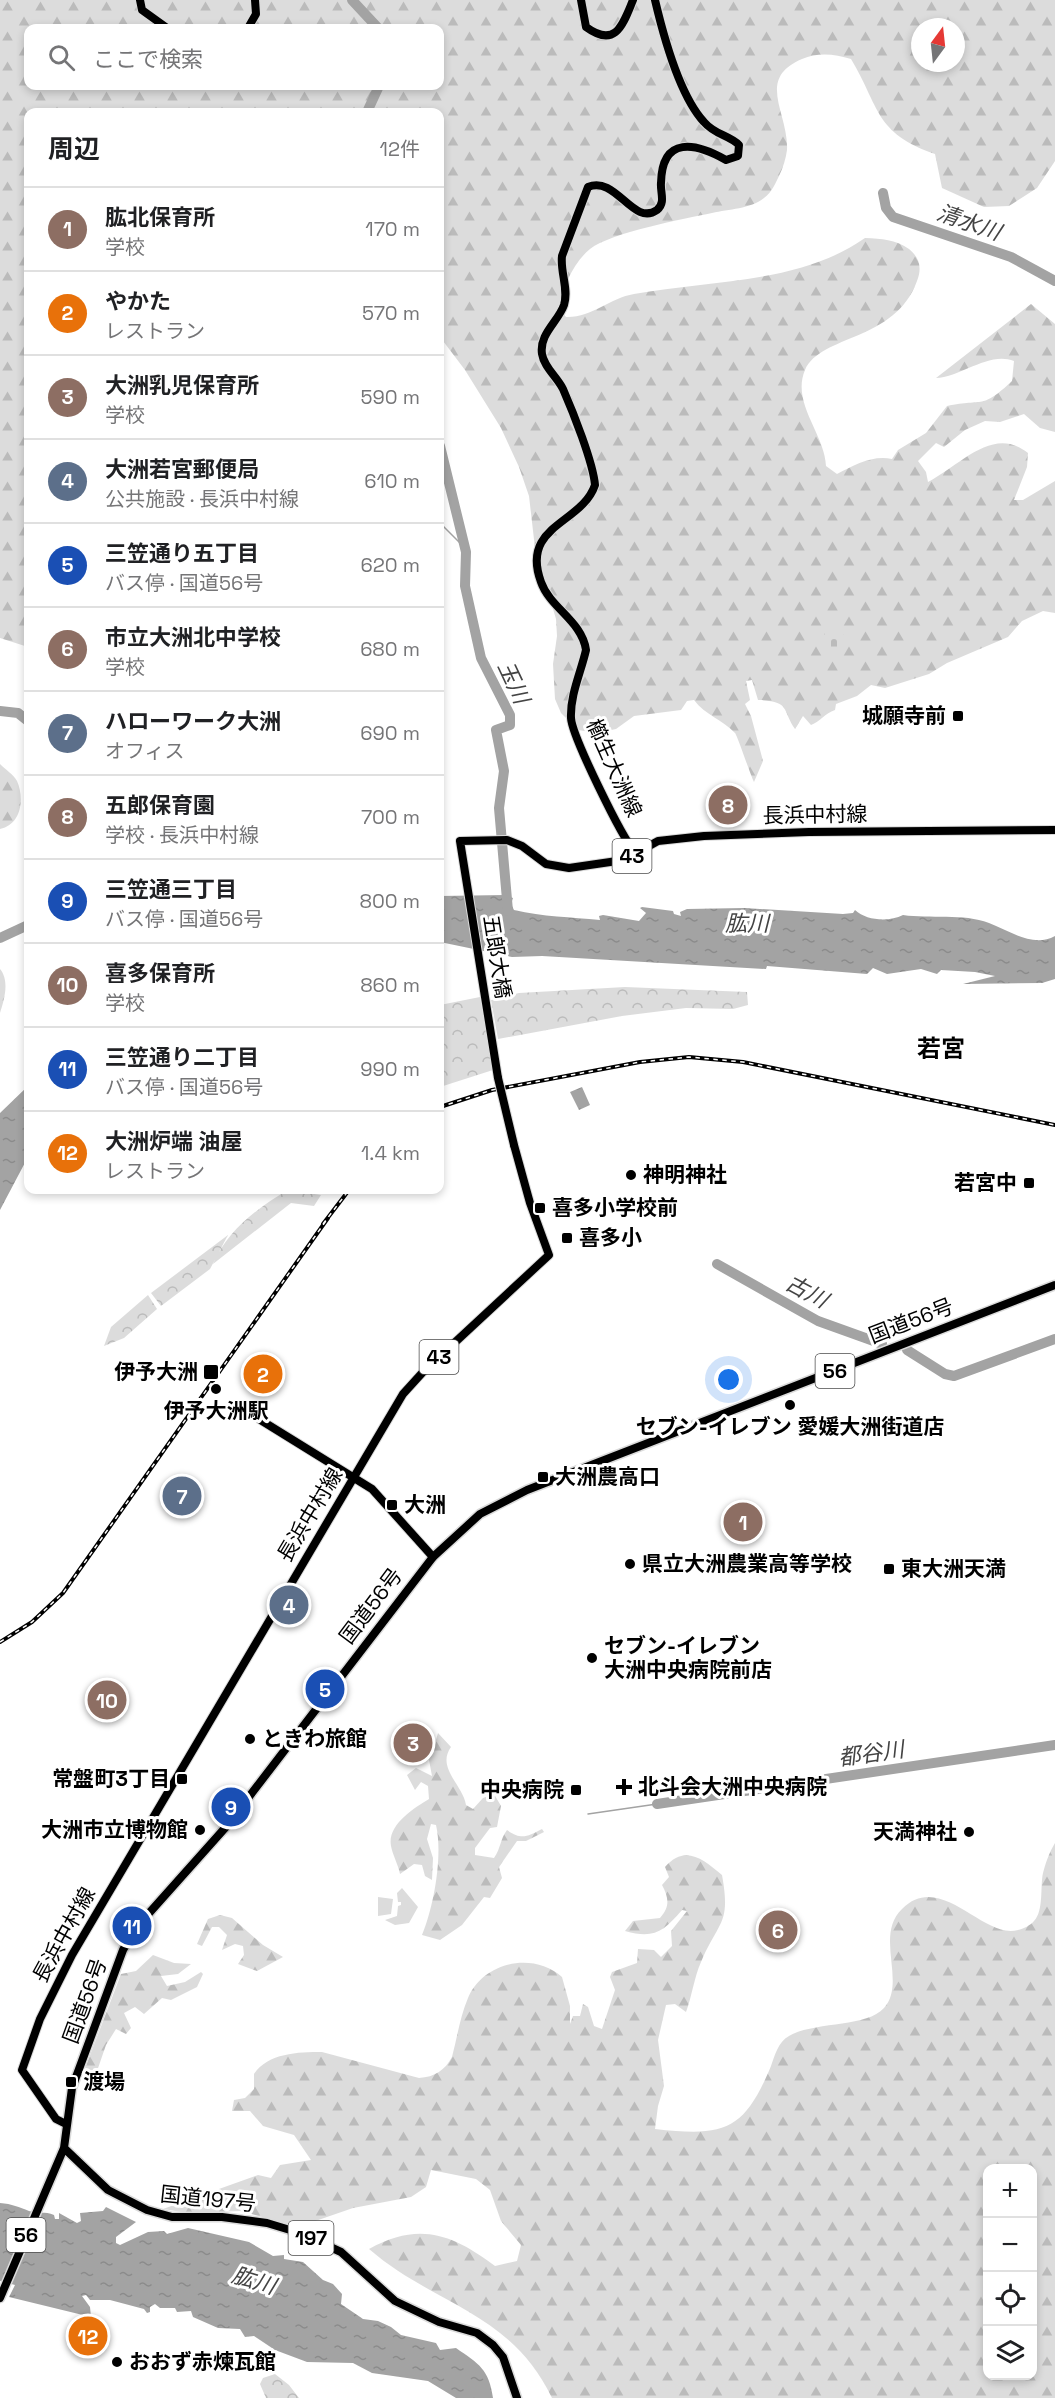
<!DOCTYPE html>
<html lang="ja">
<meta charset="utf-8">
<style>
body{margin:0;font-family:"Space Grotesk","Noto Sans JP",sans-serif;background:#f6f6f6;color:#202124}
.controls{position:absolute;right:18px;bottom:18px;display:grid;overflow:hidden;border-radius:12px;box-shadow:0 3px 9px #0003}
.controls button{width:54px;height:54px;display:grid;place-items:center;padding:0;border:0;border-bottom:2px solid #e0e0e0;background:#fff;color:#202124;font:30px sans-serif}
.compass{position:absolute;left:911px;top:18px;width:54px;height:54px;border-radius:50%;background:#fff;box-shadow:0 3px 9px #0003;rotate:15deg}
.you{position:absolute;left:729px;top:1380px;width:21px;height:21px;margin:-15px;border:4px solid #fff;border-radius:50%;background:#1a73e8;box-shadow:0 0 0 9px #1a73e833}
.badge{display:grid;place-items:center;width:39px;height:39px;border-radius:50%;background:#db2777;color:#fff;font-size:20px;font-weight:700}
.pin{position:absolute;translate:-50% -50%;border:3px solid #fff;box-shadow:0 2px 6px #0006}
.list{margin:0;padding:0;list-style:none}
h2{display:flex;justify-content:space-between;align-items:center;height:78px;margin:0;padding:0 24px;font-size:26px}
h2 small{font-size:20px;font-weight:400;color:#757577}
.list li{display:grid;grid-template-columns:39px 1fr auto;gap:18px;align-items:center;box-sizing:border-box;height:84px;padding:0 24px;border-top:2px solid #e0e0e0}
.list b{display:block;font-size:22px;white-space:nowrap}
.list p{margin:0;font-size:20px;white-space:nowrap;color:#757577}
.list em{font-size:20px;font-style:normal;color:#757577}
.icon{flex:none;width:33px;height:33px;fill:none;stroke:currentColor;stroke-width:2;stroke-linecap:round;stroke-linejoin:round}
.map{position:relative;flex:none;width:1055px;height:2398px;overflow:hidden}
.search{position:absolute;background:#fff;box-shadow:0 3px 9px #0003;left:24px;top:24px;width:420px;height:66px;display:flex;align-items:center;gap:15px;box-sizing:border-box;padding:0 21px;border-radius:12px;color:#757577;font-size:22px}
.panel{position:absolute;background:#fff;box-shadow:0 3px 9px #0003;left:24px;top:108px;width:420px;height:1086px;border-radius:12px}
.map>svg:first-child{display:block}
.green{fill:#dcdcdc}
.forest{fill:url(#forest-firs);fill-rule:evenodd}
.cemetery{fill:url(#cemetery-stones)}
.park{fill:url(#park-crowns)}
.water{fill:url(#water-ripples)}
.lines{fill:none;stroke-linecap:round;stroke-linejoin:round}
.stream{stroke:#a3a3a3;stroke-width:1.5}
.river{stroke:#a3a3a3;stroke-width:10}
.major-casing{stroke:#dbdbdb;stroke-width:10}
.highway-casing{stroke:#dbdbdb;stroke-width:11}
.major{stroke:#000;stroke-width:8}
.highway{stroke:#000;stroke-width:8}
.rail-casing{stroke:#000;stroke-width:4}
.rail{stroke:#fff;stroke-width:1.5;stroke-dasharray:4.5;stroke-linecap:butt}
.major-bridge-casing{stroke:#dbdbdb;stroke-width:10;stroke-linecap:butt}
.major-bridge{stroke:#000;stroke-width:8}
.poi-dot{fill:#000;stroke:#fff;stroke-width:2}
.labels{text-anchor:middle;stroke-width:6;stroke-linejoin:round;paint-order:stroke}
.shield{fill:#fff;stroke:#4c4c4c;stroke-width:1.5}
.shield-label{font-size:20px;font-weight:bold;fill:#000}
.poi-label{font-size:21px;font-weight:bold;fill:#000;stroke:#fff;text-anchor:start}
.street-label{font-size:21px;fill:#000;stroke:#fff}
.water-label{font-size:22px;font-style:italic;fill:#444;stroke:#fff}
.quarter-label{font-size:24px;font-weight:bold;fill:#000;stroke:#fff}
</style>
<div class="map">
<svg width="1055" height="2398" viewBox="0 0 1055 2398">
<defs>
<pattern id="forest-firs" width="22" height="20" patternUnits="userSpaceOnUse" patternTransform="scale(1.5)"><rect width="22" height="20" fill="#dcdcdc"/><path d="M5 1l3.5 6h-7zM16 11l3.5 6h-7z" fill="#bbb"/></pattern>
<pattern id="cemetery-stones" width="16" height="16" patternUnits="userSpaceOnUse" patternTransform="scale(1.5)"><rect width="16" height="16" fill="#dcdcdc"/><path d="M2 7V4a2 2 0 0 1 4 0v3zM10 15v-3a2 2 0 0 1 4 0v3z" fill="#bbb"/></pattern>
<pattern id="park-crowns" width="20" height="18" patternUnits="userSpaceOnUse" patternTransform="scale(1.5)"><rect width="20" height="18" fill="#dcdcdc"/><path d="M2 6a3 3 0 1 1 6 0M12 15a3 3 0 1 1 6 0" fill="none" stroke="#bbb"/></pattern>
<pattern id="water-ripples" width="26" height="14" patternUnits="userSpaceOnUse" patternTransform="scale(1.5)"><rect width="26" height="14" fill="#a3a3a3"/><path d="M2 4q2-2 4 0t4 0M15 11q2-2 4 0t4 0" fill="none" stroke="#8b8b8b"/></pattern>
</defs>
<rect width="100%" height="100%" fill="#fff"/>
<!-- green -->
<path class="green" d="M402,1888L418,1907L409,1923L395,1925L385,1920L397,1916L398,1906L401,1905V1902H398L397,1893Z
M378,1897L393,1899L391,1914L378,1916Z"/>
<!-- forest -->
<path class="forest" d="M0,0H1055V161L1037,188L1009,206L984,207L942,188L935,154C874,133 880,107 851,59C835,54 818,52 802,59C755,79 789,113 787,150C786,158 783,168 779,176C775,184 772,192 764,198C750,209 729,209 712,213C684,219 612,232 590,249C574,262 562,288 559,308L566,317C591,318 610,298 634,294C710,280 800,284 865,238C882,239 895,239 909,249C920,258 922,268 917,281C895,342 821,334 805,370C791,403 825,434 826,466L837,474C855,465 872,455 892,459L898,450L926,433L947,406C985,398 981,410 1012,381L1014,361C989,351 961,377 936,378L1031,304L1055,324V432L1040,428L1024,414L1000,422L985,421L965,430L944,447L936,443L918,461L926,472L928,482C961,465 993,425 1028,453L1027,467L1014,500H1023L1055,481V613L1043,611L1022,621L1008,637L947,663L929,674L885,688L871,685L857,696L836,704L835,710C825,713 820,722 811,725L803,716L795,729C782,710 791,701 758,700L752,680L746,681L750,700L745,704L751,716L763,761L754,782C750,774 738,737 735,733C723,720 705,715 694,700L687,701L681,710L634,716L616,729L597,733L578,730L561,713L555,699L553,664L557,636L556,619L535,548L529,496L519,467L501,428L465,370L440,337V112H28V647L0,638ZM920,27H956V63H920ZM28,28H440V86H28Z
M0,764C5,769 14,775 17,781C25,799 21,825 0,829Z
M0,969C10,981 4,1000 0,1013Z
M438,1733L451,1747C436,1768 463,1785 466,1805L473,1809L483,1798L494,1794L501,1806L497,1827L490,1828L475,1848V1855L494,1858C501,1848 500,1839 507,1830C521,1840 527,1837 542,1829L544,1832L526,1841H517L499,1867L502,1878L490,1898L484,1897L462,1925L440,1940L422,1935C434,1906 443,1855 436,1825L431,1824L427,1839L433,1858L432,1880L425,1876L422,1865L414,1864L400,1874C398,1864 393,1856 391,1846C387,1825 414,1808 429,1799L428,1786L421,1782L415,1790L407,1775L416,1768L432,1776L429,1760L415,1753V1748L433,1750Z
M1055,1843V2398H552C510,2311 435,2306 369,2249C418,2222 451,2233 495,2266L517,2261L521,2245L501,2221L490,2190L476,2179L431,2170L426,2187L411,2197L353,2208L298,2227L241,2211L188,2213L163,2209L258,2175L271,2178L280,2165L311,2160L294,2135L263,2126L250,2111H232L234,2100L245,2098L254,2089V2074C268,2053 298,2052 322,2052L419,2078C435,2077 445,2070 452,2057C457,2038 460,2017 468,1998C483,1962 533,1951 562,1977L570,2006V2024L573,2016H580L583,2004L588,2007L594,2026L602,2029L615,1990L610,1977L612,1972L637,1963L638,1949L654,1950L661,1957L672,1946L671,1931L687,1911L682,1910C663,1932 654,1939 625,1931L633,1921L660,1918C670,1907 669,1898 662,1885L669,1877L665,1867C685,1844 703,1859 722,1875C731,1925 719,1920 701,1962C694,1978 692,1996 686,2012L675,2004L666,2005L658,2040L664,2086L658,2106L655,2129C725,2137 744,2131 771,2066C775,2055 778,2042 789,2036C815,2021 866,2028 884,2008C907,1982 874,1936 902,1909C941,1870 983,1940 1018,1930C1023,1929 1031,1925 1034,1921C1044,1911 1040,1886 1043,1873C1046,1862 1049,1853 1055,1843ZM1032,2168V2376H988V2168Z
M220,1915L232,1918L263,1945L283,1957L257,1971L238,1964L244,1955L243,1946L235,1944L222,1950L227,1935L219,1927H212L202,1946L197,1944L208,1919Z
M153,1955L174,1963L191,1964L178,1974L161,1976L167,1986L185,1982L201,1972L203,1974L197,1987L171,2000L162,1998L144,2014L135,2007L124,2013L131,2028L126,2034L116,2029L106,2045L96,2074L84,2071L121,1974L136,1971Z"/>
<!-- cemetery -->
<path class="cemetery" d="M839,624L845,639L844,647L838,651L828,650C817,638 826,628 839,624Z"/>
<!-- park -->
<path class="park" d="M625,987L747,992L748,1005L733,1009L686,1008L622,1016L498,1039L491,1000L519,993Z
M480,997L493,1070L440,1087V1005Z
M288,1190L321,1195L314,1206L291,1203L213,1264C227,1231 257,1208 288,1190Z
M228,1235L210,1269L161,1306L151,1293Z
M148,1295L157,1309L124,1338L104,1346L111,1327Z
M275,2374L289,2385L299,2398H266L260,2384L263,2378Z"/>
<!-- water -->
<path class="water" d="M505,895L513,898L511,904L514,910C543,917 571,917 600,920L599,916L603,915L639,921L646,913L640,908L642,907L673,911L674,914L681,916L680,912L687,909L744,908L843,914L853,913L855,910C867,921 889,922 903,915C930,919 963,913 989,923C1010,931 1033,948 1055,936V979L1042,983L963,984L995,976L975,972L941,970L937,974L921,969L887,974L873,968L867,974L767,966L766,969L542,956L512,957L440,942V896Z
M28,1086V1157L0,1210V1113Z
M582,1087L590,1105L579,1110L570,1092Z
M0,2203C12,2204 19,2207 29,2211C37,2214 45,2211 54,2215L55,2219H59V2213L77,2223L81,2221L80,2213L103,2211L106,2207L136,2222L116,2237V2243L120,2245L148,2232L164,2231L167,2234L188,2228L249,2242L273,2256L284,2255V2259L303,2262L323,2280L333,2284L342,2294L341,2304L363,2319L378,2321L391,2327L401,2335L436,2343L440,2350L456,2348C479,2364 489,2369 493,2398H456L428,2381L372,2373L353,2363L307,2362L275,2350L254,2336L245,2337L240,2329L218,2328L193,2317L191,2311L177,2312L175,2308H160L155,2304L150,2307V2312L147,2313L144,2309L110,2300H90L86,2295L82,2296L90,2307L91,2317L9,2297L15,2285L0,2281Z"/>
<g class="lines">
<!-- stream -->
<path class="stream" d="M440,523L464,547
M588,1814L657,1804"/>
<!-- river -->
<path class="river" d="M352,0L378,28
M367,112L379,86
M883,193L886,208L893,217L1011,257L1055,281
M440,446L466,552L465,586L481,658L510,715V725L496,730L504,771L499,808L508,911
M0,711L18,713L28,721
M0,938L28,925
M717,1264L818,1321L882,1344
M907,1350L945,1374L954,1376L1055,1339
M657,1804L1055,1745"/>
<defs>
<path id="major" d="M140,0L142,10L167,28
M581,0L586,27C616,49 623,24 633,0
M248,28L256,14L255,0
M635,852C622,838 572,736 571,718C570,695 581,672 586,650C582,621 550,608 541,582C520,525 582,524 595,485C593,462 573,412 563,389C557,377 544,367 542,354C539,334 558,322 564,305C569,289 560,272 562,256L588,187C616,175 633,227 657,210C666,203 660,192 661,183C662,135 696,143 726,160L738,156L739,145C729,135 715,135 704,122C680,96 663,34 655,0
M498,1078L460,841L507,840L522,846L546,864L569,868L624,860L658,841L704,836L809,832L1055,830
M246,1411L372,1489L433,1557
M66,2124L56,2119L22,2070L40,2019L72,1955L403,1394L423,1372L549,1255L530,1203L514,1145"/>
<path id="highway" d="M64,2148L108,2190L147,2210L172,2217H222L267,2223L300,2233L341,2252L395,2301L439,2322L477,2333L493,2345L503,2357L517,2398
M0,2298L64,2148L72,2088L123,1950L134,1930L225,1828L433,1557L480,1514L527,1490L1055,1285"/>
</defs>
<!-- major casing -->
<use href="#major" class="major-casing"/>
<!-- highway casing -->
<use href="#highway" class="highway-casing"/>
<!-- major -->
<use href="#major" class="major"/>
<!-- highway -->
<use href="#highway" class="highway"/>
<defs>
<path id="rail" d="M440,1107L492,1090L640,1062L689,1057L743,1062L1055,1125
M323,1224L349,1190
M0,1642L32,1622L63,1593L328,1218"/>
</defs>
<!-- rail casing -->
<use href="#rail" class="rail-casing"/>
<!-- rail -->
<use href="#rail" class="rail"/>
<defs>
<path id="major-bridge" d="M498,1078L514,1145"/>
</defs>
<!-- major-bridge casing -->
<use href="#major-bridge" class="major-bridge-casing"/>
<!-- major-bridge -->
<use href="#major-bridge" class="major-bridge"/>
</g>
<!-- markers -->
<g class="poi-dot">
<rect x="952" y="710" width="12" height="12" rx="3"/>
<circle cx="631" cy="1175" r="6"/>
<rect x="1023" y="1177" width="12" height="12" rx="3"/>
<rect x="534" y="1202" width="12" height="12" rx="3"/>
<rect x="561" y="1232" width="12" height="12" rx="3"/>
<rect x="203" y="1364" width="16" height="16" rx="3"/>
<circle cx="216" cy="1389" r="6"/>
<circle cx="790" cy="1405" r="6"/>
<rect x="537" y="1471" width="12" height="12" rx="3"/>
<rect x="386" y="1499" width="12" height="12" rx="3"/>
<circle cx="630" cy="1564" r="6"/>
<rect x="883" y="1563" width="12" height="12" rx="3"/>
<circle cx="592" cy="1658" r="6"/>
<circle cx="250" cy="1739" r="6"/>
<rect x="176" y="1773" width="12" height="12" rx="3"/>
<path d="M621 1778h6v6h6v6h-6v6h-6v-6h-6v-6h6z"/>
<rect x="570" y="1784" width="12" height="12" rx="3"/>
<circle cx="200" cy="1830" r="6"/>
<circle cx="969" cy="1832" r="6"/>
<rect x="65" y="2076" width="12" height="12" rx="3"/>
<circle cx="117" cy="2362" r="6"/>
</g>
<g class="labels">
<!-- shield labels -->
<g class="shield">
<rect x="612.5" y="839" width="39" height="34" rx="4.5"/>
<rect x="419.5" y="1340" width="39" height="34" rx="4.5"/>
<rect x="815.5" y="1354" width="39" height="34" rx="4.5"/>
<rect x="6.5" y="2218" width="39" height="34" rx="4.5"/>
<rect x="288.5" y="2221" width="45" height="34" rx="4.5"/>
</g>
<g class="shield-label">
<text x="632" y="863">43</text>
<text x="439" y="1364">43</text>
<text x="835" y="1378">56</text>
<text x="26" y="2242">56</text>
<text x="311" y="2245">197</text>
</g>
<!-- poi labels -->
<g class="poi-label">
<text x="946" y="723" text-anchor="end">城願寺前</text>
<text x="643" y="1182">神明神社</text>
<text x="1017" y="1190" text-anchor="end">若宮中</text>
<text x="552" y="1215">喜多小学校前</text>
<text x="579" y="1245">喜多小</text>
<text x="198" y="1379" text-anchor="end">伊予大洲</text>
<text x="216" y="1418" text-anchor="middle">伊予大洲駅</text>
<text x="790" y="1434" text-anchor="middle">セブン-イレブン 愛媛大洲街道店</text>
<text x="555" y="1484">大洲農高口</text>
<text x="404" y="1512">大洲</text>
<text x="642" y="1571">県立大洲農業高等学校</text>
<text x="901" y="1576">東大洲天満</text>
<text x="604" y="1653">セブン-イレブン<tspan x="604" dy="24">大洲中央病院前店</tspan></text>
<text x="262" y="1746">ときわ旅館</text>
<text x="170" y="1786" text-anchor="end">常盤町3丁目</text>
<text x="638" y="1794">北斗会大洲中央病院</text>
<text x="564" y="1797" text-anchor="end">中央病院</text>
<text x="188" y="1837" text-anchor="end">大洲市立博物館</text>
<text x="957" y="1839" text-anchor="end">天満神社</text>
<text x="83" y="2089">渡場</text>
<text x="129" y="2369">おおず赤煉瓦館</text>
</g>
<!-- street labels -->
<g class="street-label">
<text transform="translate(614 768) rotate(66)" y="7">櫛生大洲線</text>
<text transform="translate(815 815) rotate(-1)" y="7">長浜中村線</text>
<text transform="translate(497 957) rotate(81)" y="7">五郎大橋</text>
<text transform="translate(911 1321) rotate(-21)" y="7">国道56号</text>
<text transform="translate(310 1515) rotate(-59)" y="7">長浜中村線</text>
<text transform="translate(371 1606) rotate(-53)" y="7">国道56号</text>
<text transform="translate(64 1935) rotate(-61)" y="7">長浜中村線</text>
<text transform="translate(85 2001) rotate(-70)" y="7">国道56号</text>
<text transform="translate(208 2199) rotate(6)" y="7">国道197号</text>
</g>
<!-- water labels -->
<g class="water-label">
<text transform="translate(969 222) rotate(19)" y="8">清水川</text>
<text transform="translate(514 682) rotate(65)" y="8">玉川</text>
<text x="747" y="931">肱川</text>
<text transform="translate(807 1291) rotate(28)" y="8">古川</text>
<text transform="translate(871 1753) rotate(-8)" y="8">都谷川</text>
<text transform="translate(254 2280) rotate(17)" y="8">肱川</text>
</g>
<!-- quarter labels -->
<g class="quarter-label">
<text x="941" y="1057">若宮</text>
</g>
</g>
</svg>
<div class="controls">
<button>+</button>
<button>−</button>
<button><svg class="icon" aria-label="locate" viewBox="0 0 24 24"><circle cx="12" cy="12" r="6"/><path d="M12 2v4M12 18v4M2 12h4M18 12h4"/></svg></button>
<button><svg class="icon" aria-label="layers" viewBox="0 0 24 24"><path d="M12 4l9 5-9 5-9-5zM3 14l9 5 9-5"/></svg></button>
</div>
<svg class="compass" viewBox="-18 -18 36 36"><path d="M0-13l5 13h-10z" fill="#e53935"/><path d="M0 13l5-13h-10z" fill="#757577"/></svg>
<div class="you"></div>
<div class="pin badge" style="left:743px;top:1522px;background:#8d6e63">1</div>
<div class="pin badge" style="left:263px;top:1374px;background:#e8710a">2</div>
<div class="pin badge" style="left:413px;top:1743px;background:#8d6e63">3</div>
<div class="pin badge" style="left:289px;top:1605px;background:#5c6f8a">4</div>
<div class="pin badge" style="left:325px;top:1689px;background:#1a4fb4">5</div>
<div class="pin badge" style="left:778px;top:1930px;background:#8d6e63">6</div>
<div class="pin badge" style="left:182px;top:1496px;background:#5c6f8a">7</div>
<div class="pin badge" style="left:728px;top:805px;background:#8d6e63">8</div>
<div class="pin badge" style="left:231px;top:1807px;background:#1a4fb4">9</div>
<div class="pin badge" style="left:107px;top:1700px;background:#8d6e63">10</div>
<div class="pin badge" style="left:132px;top:1926px;background:#1a4fb4">11</div>
<div class="pin badge" style="left:88px;top:2336px;background:#e8710a">12</div>
<div class="search"><svg class="icon" aria-label="search" viewBox="0 0 24 24"><circle cx="10" cy="10" r="6"/><path d="M15 15l6 6"/></svg>ここで検索</div>
<section class="panel">
<h2>周辺<small>12件</small></h2>
<ul class="list">
<li><span class="badge" style="background:#8d6e63">1</span><div><b>肱北保育所</b><p>学校</p></div><em>170 m</em></li>
<li><span class="badge" style="background:#e8710a">2</span><div><b>やかた</b><p>レストラン</p></div><em>570 m</em></li>
<li><span class="badge" style="background:#8d6e63">3</span><div><b>大洲乳児保育所</b><p>学校</p></div><em>590 m</em></li>
<li><span class="badge" style="background:#5c6f8a">4</span><div><b>大洲若宮郵便局</b><p>公共施設 · 長浜中村線</p></div><em>610 m</em></li>
<li><span class="badge" style="background:#1a4fb4">5</span><div><b>三笠通り五丁目</b><p>バス停 · 国道56号</p></div><em>620 m</em></li>
<li><span class="badge" style="background:#8d6e63">6</span><div><b>市立大洲北中学校</b><p>学校</p></div><em>680 m</em></li>
<li><span class="badge" style="background:#5c6f8a">7</span><div><b>ハローワーク大洲</b><p>オフィス</p></div><em>690 m</em></li>
<li><span class="badge" style="background:#8d6e63">8</span><div><b>五郎保育園</b><p>学校 · 長浜中村線</p></div><em>700 m</em></li>
<li><span class="badge" style="background:#1a4fb4">9</span><div><b>三笠通三丁目</b><p>バス停 · 国道56号</p></div><em>800 m</em></li>
<li><span class="badge" style="background:#8d6e63">10</span><div><b>喜多保育所</b><p>学校</p></div><em>860 m</em></li>
<li><span class="badge" style="background:#1a4fb4">11</span><div><b>三笠通り二丁目</b><p>バス停 · 国道56号</p></div><em>990 m</em></li>
<li><span class="badge" style="background:#e8710a">12</span><div><b>大洲炉端 油屋</b><p>レストラン</p></div><em>1.4 km</em></li>
</ul>
</section>
</div>
